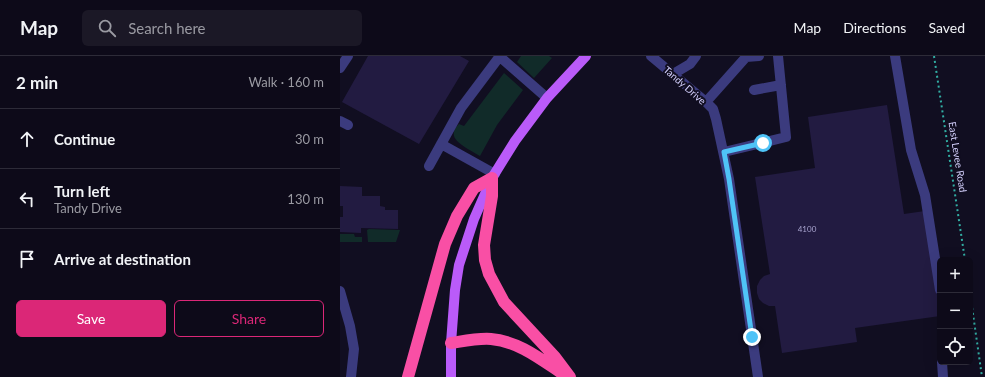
<!DOCTYPE html>
<meta charset="utf-8">
<style>
body{margin:0;font-family:Lato,sans-serif;background:#1b1826;color:#f1f3f6}
.controls{position:absolute;right:12px;bottom:12px;display:grid;overflow:hidden;border-radius:6px;box-shadow:0 4px 16px #0002}
.controls button{width:36px;height:36px;display:grid;place-items:center;padding:0;border:0;border-bottom:1px solid #2d2b38;background:#0d0a19;color:#f1f3f6;font:20px sans-serif}
.stop{position:absolute;width:12px;height:12px;margin:-9px;border:3px solid #4fc3f7;border-radius:50%;background:#fff}
.stop.end{background:#4fc3f7;border-color:#fff;box-shadow:0 1px 4px #0008}
.list{margin:0;padding:0;list-style:none}
h2{display:flex;justify-content:space-between;align-items:center;height:52px;margin:0;padding:0 16px;font-size:17px}
h2 small{font-size:13px;font-weight:400;color:#9a9aa2}
.list li{display:grid;grid-template-columns:26px 1fr auto;gap:12px;align-items:center;box-sizing:border-box;height:60px;padding:0 16px;border-top:1px solid #2d2b38}
.list b{display:block;font-size:15px;white-space:nowrap}
.list p{margin:0;font-size:13px;white-space:nowrap;color:#9a9aa2}
.list em{font-size:13px;font-style:normal;color:#9a9aa2}
.actions{display:flex;gap:8px;padding:12px 16px}
.actions a{flex:1;padding:9px 0;border:1px solid #db2777;border-radius:6px;text-align:center;font-size:14px;color:#db2777}
.actions .main{background:#db2777;color:#fff}
.icon{flex:none;width:22px;height:22px;fill:none;stroke:currentColor;stroke-width:2;stroke-linecap:round;stroke-linejoin:round}
.map{position:relative;flex:none;width:645px;height:321px;overflow:hidden}
header{display:flex;align-items:center;gap:24px;box-sizing:border-box;height:56px;padding:0 20px;background:#0d0a19;border-bottom:1px solid #2d2b38}
header strong{font-size:19px}
nav{display:flex;gap:22px;margin-inline-start:auto;font-size:14px}
.search{width:280px;height:36px;background:#1b1826;display:flex;align-items:center;gap:10px;box-sizing:border-box;padding:0 14px;border-radius:6px;color:#9a9aa2;font-size:15px}
main{display:flex}
aside{flex:1;background:#0d0a19}
.map>svg:first-child{display:block}
.green{fill:#112b29}
.building{fill:#221b41}
.lines{fill:none;stroke-linecap:round;stroke-linejoin:round}
.path{stroke:#32afa4;stroke-width:2;stroke-dasharray:2 3;stroke-linecap:butt}
.minor{stroke:#3b3b7e;stroke-width:10}
.major{stroke:#ba5bf9;stroke-width:10}
.highway{stroke:#f94fa5;stroke-width:12}
.route{stroke:#4fc3f7;stroke-width:5}
.labels{text-anchor:middle;stroke-width:4;stroke-linejoin:round;paint-order:stroke}
.number-label{font-size:8px;fill:#a8a3ce}
.street-label{font-size:10px;fill:#d4d0fd;stroke:#110e21}
</style>
<header>
<strong>Map</strong>
<div class="search"><svg class="icon" aria-label="search" viewBox="0 0 24 24"><circle cx="10" cy="10" r="6"/><path d="M15 15l6 6"/></svg>Search here</div>
<nav><a>Map</a><a>Directions</a><a>Saved</a></nav>
</header>
<main>
<aside>
<h2>2 min<small>Walk · 160 m</small></h2>
<ul class="list">
<li><svg class="icon" aria-label="ahead" viewBox="0 0 24 24"><path d="M12 20V5M6 11l6-6 6 6"/></svg><div><b>Continue</b></div><em>30 m</em></li>
<li><svg class="icon" aria-label="left" viewBox="0 0 24 24"><path d="M17 20v-9H6M10 6l-5 5 5 5"/></svg><div><b>Turn left</b><p>Tandy Drive</p></div><em>130 m</em></li>
<li><svg class="icon" aria-label="arrive" viewBox="0 0 24 24"><path d="M6 21V4h12l-3 4 3 4H6"/></svg><div><b>Arrive at destination</b></div></li>
</ul>
<div class="actions"><a class="main">Save</a><a>Share</a></div>
</aside>
<div class="map">
<svg width="645" height="321" viewBox="0 0 645 321">
<rect width="100%" height="100%" fill="#110e21"/>
<!-- green -->
<path class="green" d="M181,0H209L212,2L194,22L177,6Z
M164,17L183,34L157,69L140,100C133,95 111,86 114,76C114,73 117,70 119,68L124,70Z
M29,173L60,174L56,186H28L27,174Z
M0,178H14L15,181H22V186H0Z"/>
<!-- building -->
<path class="building" d="M28,0H120L129,5L79,88L2,46Z
M547,49L564,158L585,155L600,260L515,272L517,286L442,297L435,250H429L423,247L419,243L417,237V230L420,224L424,220L430,218L415,121L475,112L468,61Z
M0,130L22,131V140H40V150L45,151V154H58V173L21,172V177L0,176V161H3V150H0Z"/>
<g class="lines">
<!-- path -->
<path class="path" d="M594,0L625,204
M630,237L642,321"/>
<!-- minor -->
<path class="minor" d="M159,0L207,42
M311,0L366,46L373,53L376,63L389,123L418,321
M555,0L571,94L585,139L600,234
M406,1L419,0
M0,12L8,0
M333,18L350,8L356,0
M414,34L441,29
M366,46L407,0
M0,65L8,69
M101,88L155,118
M384,96L446,81L438,0
M89,110L121,52L160,0
M0,235L10,270L14,293L11,321
M602,306L603,321"/>
<!-- major -->
<path class="major" d="M111,321V287L115,234L119,209L134,163L152,122L175,85L207,42L246,0"/>
<!-- highway -->
<path class="highway" d="M111,287C124,285 138,282 151,283C179,285 203,305 226,320
M68,321L105,188L117,160L134,132L152,122V140L144,189L145,204L149,218L164,246L215,301L230,321"/>
</g>
<g class="lines">
<!-- route -->
<path class="route" d="M412,281L389,123L384,96L423,87"/>
</g>
<g class="labels">
<!-- number labels -->
<g class="number-label">
<text x="467" y="176">4100</text>
</g>
<!-- street labels -->
<g class="street-label">
<text transform="translate(345 29) rotate(41)" y="4">Tandy Drive</text>
<text transform="translate(618 101) rotate(81)" y="4">East Levee Road</text>
</g>
</g>
</svg>
<div class="controls">
<button>+</button>
<button>−</button>
<button><svg class="icon" aria-label="locate" viewBox="0 0 24 24"><circle cx="12" cy="12" r="6"/><path d="M12 2v4M12 18v4M2 12h4M18 12h4"/></svg></button>
</div>
<div class="stop" style="left:423px;top:87px"></div>
<div class="stop end" style="left:412px;top:281px"></div>
</div>
</main>
